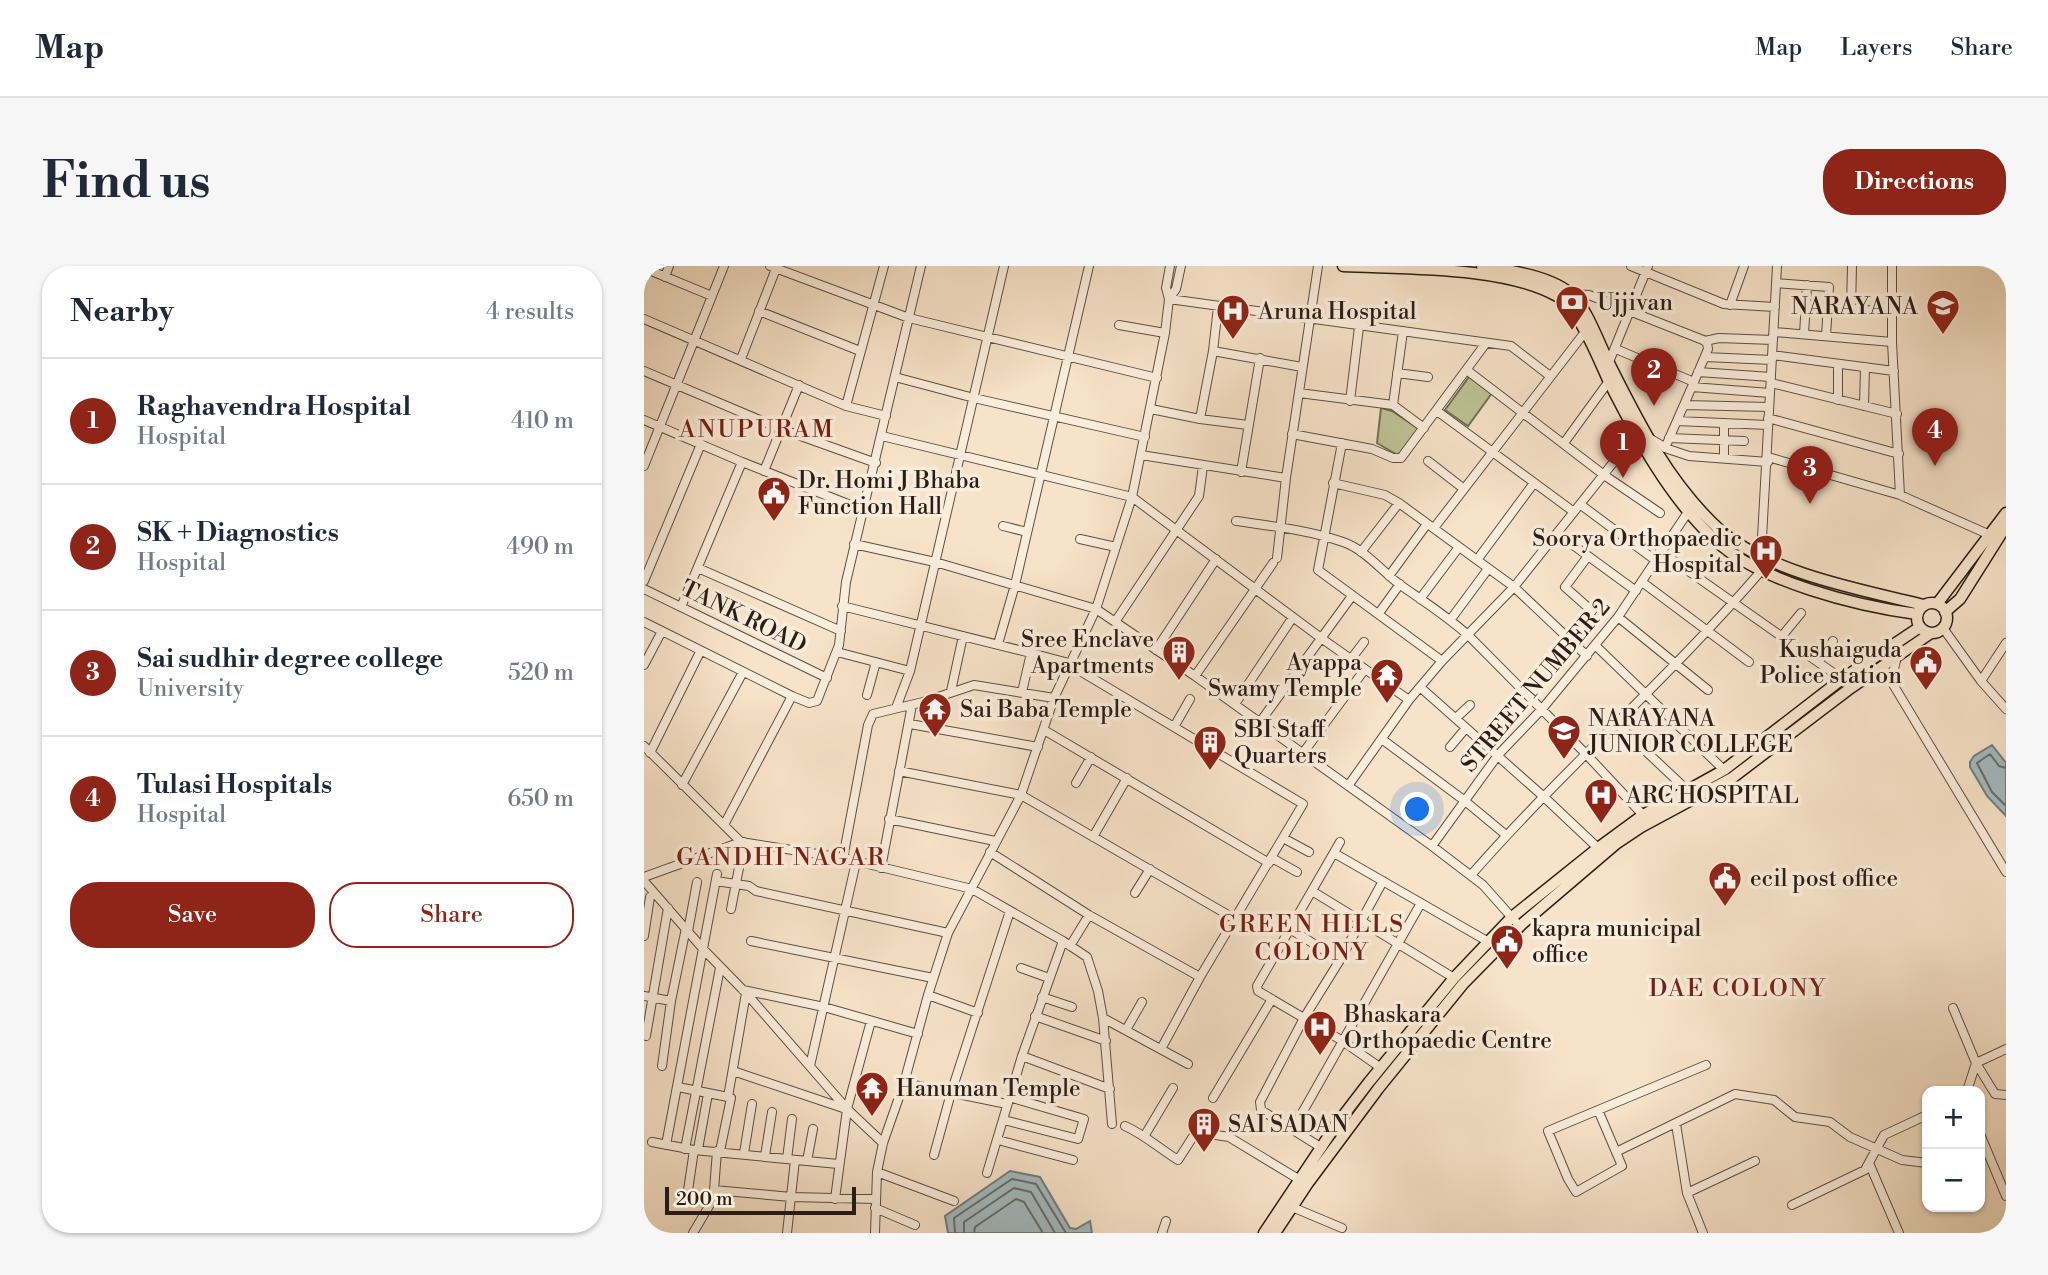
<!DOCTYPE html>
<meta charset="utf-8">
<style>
body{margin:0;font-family:"Libre Bodoni",serif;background:#f6f6f7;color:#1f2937}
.controls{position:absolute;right:21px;bottom:21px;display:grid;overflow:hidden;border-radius:14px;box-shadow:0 2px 5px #0004}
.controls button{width:63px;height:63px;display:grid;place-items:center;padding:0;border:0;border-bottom:2px solid #e0e1e3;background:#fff;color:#1f2937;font:35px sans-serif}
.scale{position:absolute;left:21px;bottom:18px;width:191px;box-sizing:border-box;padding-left:7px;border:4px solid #2a1e17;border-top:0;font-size:19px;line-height:24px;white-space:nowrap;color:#2a1e17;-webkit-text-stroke:5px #faeddc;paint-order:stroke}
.you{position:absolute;left:774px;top:544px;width:24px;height:24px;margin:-18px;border:5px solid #fff;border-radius:50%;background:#1a73e8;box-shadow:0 0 0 10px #1a73e833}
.badge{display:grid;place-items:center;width:46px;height:46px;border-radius:50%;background:#8f2418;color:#fff;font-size:23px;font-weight:700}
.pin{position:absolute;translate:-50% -58px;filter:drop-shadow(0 2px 4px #0008)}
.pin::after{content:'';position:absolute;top:37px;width:24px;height:21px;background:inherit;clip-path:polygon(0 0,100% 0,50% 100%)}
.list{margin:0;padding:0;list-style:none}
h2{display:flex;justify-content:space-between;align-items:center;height:91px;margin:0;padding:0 28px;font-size:30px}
h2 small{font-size:23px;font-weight:400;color:#747a83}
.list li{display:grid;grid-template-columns:46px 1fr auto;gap:21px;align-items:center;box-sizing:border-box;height:126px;padding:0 28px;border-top:2px solid #e0e1e3}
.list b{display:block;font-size:26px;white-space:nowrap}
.list p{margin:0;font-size:23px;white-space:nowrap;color:#747a83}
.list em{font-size:23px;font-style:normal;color:#747a83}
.actions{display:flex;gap:14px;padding:21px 28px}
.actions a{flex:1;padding:16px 0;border:2px solid #8f2418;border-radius:28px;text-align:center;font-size:24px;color:#8f2418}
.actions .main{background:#8f2418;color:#fff}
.map{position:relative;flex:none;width:1362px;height:967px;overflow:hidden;border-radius:28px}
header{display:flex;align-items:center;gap:42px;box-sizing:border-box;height:98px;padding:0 35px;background:#fff;border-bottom:2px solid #e0e1e3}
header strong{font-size:33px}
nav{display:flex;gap:38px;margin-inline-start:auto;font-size:24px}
.intro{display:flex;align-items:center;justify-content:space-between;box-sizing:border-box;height:168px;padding:0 42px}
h1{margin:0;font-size:49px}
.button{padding:18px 32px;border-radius:28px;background:#8f2418;color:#fff;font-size:24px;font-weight:700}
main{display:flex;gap:42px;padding:0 42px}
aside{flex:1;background:#fff;border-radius:28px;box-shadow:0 2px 5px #0004}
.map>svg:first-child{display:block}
.green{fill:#bec395;stroke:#747056;stroke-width:2}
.water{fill:#a3bbc2;stroke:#737c7e;stroke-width:2}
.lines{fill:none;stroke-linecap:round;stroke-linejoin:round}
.shore{stroke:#666c6c;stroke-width:2}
.minor-casing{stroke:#5d4f44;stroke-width:10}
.major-casing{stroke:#2a1e17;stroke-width:13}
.minor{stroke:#faeddc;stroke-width:8}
.major{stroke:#f7e3c9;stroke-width:10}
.labels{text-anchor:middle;stroke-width:7;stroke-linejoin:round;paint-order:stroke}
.poi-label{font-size:23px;fill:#2a1e17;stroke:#faeddc;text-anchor:start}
.street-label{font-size:23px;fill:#2a1e17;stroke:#faeddc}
.neighbourhood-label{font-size:24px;letter-spacing:2px;fill:#7a1f14;stroke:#faeddc}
</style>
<header>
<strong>Map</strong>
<nav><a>Map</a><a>Layers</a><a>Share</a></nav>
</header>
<div class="intro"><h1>Find us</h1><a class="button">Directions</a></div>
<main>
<aside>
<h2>Nearby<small>4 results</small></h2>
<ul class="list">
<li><span class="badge">1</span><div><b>Raghavendra Hospital</b><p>Hospital</p></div><em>410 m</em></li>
<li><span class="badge">2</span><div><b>SK + Diagnostics</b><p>Hospital</p></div><em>490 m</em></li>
<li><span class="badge">3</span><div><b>Sai sudhir degree college</b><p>University</p></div><em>520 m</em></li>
<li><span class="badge">4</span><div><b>Tulasi Hospitals</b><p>Hospital</p></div><em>650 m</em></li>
</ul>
<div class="actions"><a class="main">Save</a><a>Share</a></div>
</aside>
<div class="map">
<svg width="1362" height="967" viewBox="0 0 1362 967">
<rect width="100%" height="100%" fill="#f7e3c9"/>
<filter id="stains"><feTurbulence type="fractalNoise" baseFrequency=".00286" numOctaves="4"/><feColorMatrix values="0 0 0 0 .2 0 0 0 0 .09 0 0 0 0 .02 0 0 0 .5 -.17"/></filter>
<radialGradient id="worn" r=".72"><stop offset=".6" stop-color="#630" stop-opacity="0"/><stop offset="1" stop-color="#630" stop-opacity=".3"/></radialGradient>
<!-- green -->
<path class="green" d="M825,111L848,127L824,160L801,144Z
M737,142L748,145L775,163L755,190L733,177Z"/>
<!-- water -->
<path class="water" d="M1348,479L1362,497V550L1343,530L1326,501V496L1330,490Z
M366,905L396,911L426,962L432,963L446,955L448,967H304L301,950Z"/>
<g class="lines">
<!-- shore -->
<path class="shore" d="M1362,502L1355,500L1346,488L1333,497L1348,526L1362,540
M311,967L310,952L368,913L392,918L422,967
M320,967V956L370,922L387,926L411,967
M330,967L331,961L372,933L380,936L399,967"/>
<defs>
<path id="minor" d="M126,0L265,52L513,112
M987,0L1080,38L1131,41
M1248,0V76L1256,229
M0,2L68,30
M21,11L25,0
M1132,17L1185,21L1182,70
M928,28L945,29L1059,74L1063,77L1064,83L1050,116
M525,33L867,80L906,110
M525,33L532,23L537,0
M1086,39L1100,0
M1184,40L1249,47
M1207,43L1208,0
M115,45L216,85
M0,53L202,140L242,150
M475,59L521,67
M1130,66L1248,76
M1160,68L1163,19
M1061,75L1075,72L1129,74
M972,83L1050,116L1021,182
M569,85L658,101
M1128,89L1250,105
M1061,91L1128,94
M97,93L133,0
M963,101L1004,0
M0,105L137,163L232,197
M824,105L960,209L1016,247
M1054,106L1127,111
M753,107L784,111
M251,111L330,132L501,171
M1127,117L1253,148
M1048,121L1126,127
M655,127L749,139L780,162
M1194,134V98
M706,135L715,61
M749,139L759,65
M1041,139L1125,141
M202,140L240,0
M1220,140L1221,101
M507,143L556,153L604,159
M793,145L930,246
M1124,152L1255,188
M556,153L569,85L574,41
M0,154L98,196L219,244
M1033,155L1124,159
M1080,157V192
M648,168L728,183L749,192H757L842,77
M238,170L488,231L677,372L765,434
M1005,172L1024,183L1045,190L1124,196
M1025,172L1100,175
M698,177L674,304L798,395
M920,177L965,115
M497,189L642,212
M1124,191L1256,229L1346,269
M784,195L820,223
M0,200L80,0
M120,205L155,119
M597,206L616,92
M689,217L741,229L755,237L870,321L943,390
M937,239L1011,294
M592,255C627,260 664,264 699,276C720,283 737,304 755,318C779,335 803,350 825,370L942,488L999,549
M359,260L383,266
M790,262L941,66
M914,268L992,325
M436,273L472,281
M210,278L291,296L452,343L551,410L788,580L839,619L871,655
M1016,285L1198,413
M717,286L755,237
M944,290L921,321L948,345
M1117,290L1133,0
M633,292L642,212L674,0
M833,294L890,217
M54,302L197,365
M745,310L783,258
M0,315L57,178
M998,316L1105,396
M0,323L183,412
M776,333L815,281
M198,340L387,387L378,426
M37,341L98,196
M735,347L756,318
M974,351L1064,424
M807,353L844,303
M0,356L148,430L165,437L173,435L195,379L202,316L277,0
M471,356L555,230L559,200
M1299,362L1337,415L1362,443
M1138,370L1157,347
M354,378L371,319L445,0
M952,380L1080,504
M512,384L572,293
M193,386L266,405
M387,387L421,396L659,538L556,711L517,783
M707,393L720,376
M1174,396L1189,375
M0,399L18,365
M1238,400L1362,606
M551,410L629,297
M1337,415L1362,377
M1251,418L1250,403L1253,390
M776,421L900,531L954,582
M307,425L319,370
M223,429L232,396
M410,432L330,419L279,436L229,448L224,459L199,592L328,623L419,675L443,691L454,725L459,752L468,858
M591,438L649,351
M252,442L266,405L360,0
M812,452L826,439
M616,456L708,330
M266,458L394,481
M973,458L1043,524
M530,461L546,433
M400,464L625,597
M739,474L821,535L862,569
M0,480L97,576L199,592
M806,481L822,462
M6,487L56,386
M659,487L721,403
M255,505L377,529L591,653
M432,517L447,491
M38,519L99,406
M704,520L765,434L798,395L870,321L992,168
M245,553L351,575
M80,559L148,430
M449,571L483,512
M639,572L665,586
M696,576L613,720L614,725L697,774L737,802
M788,580L854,489L898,443L974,351L1044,246
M346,586L445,649L556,711
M690,587L843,675
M628,592L653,606
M237,602L268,439
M827,609C919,504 1026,411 1117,305
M0,611L97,576
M0,615L60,684L102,727L203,843L239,877
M72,615L105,620L112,625L304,667
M668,625L810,712
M491,627L506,603
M87,643L100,576
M646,663L696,694
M44,665L53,616
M0,670L6,631
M107,675L289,712
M426,680L445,649
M377,702L405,712
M99,724L180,741L274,768
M284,729L334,747
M0,730L27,735
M398,731L428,741
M1309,742L1332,797L1323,825
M391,750L462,775
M459,752L544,798
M482,764L498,736
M2,770L24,642
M1362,783L1332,797L1351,828L1362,829
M378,790L466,823
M18,800L27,735L42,662
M166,800L212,596
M89,805L202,843
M260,817L363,838
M34,821L84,831
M569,832L628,733
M954,844L978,900L932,926L924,913L904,865L1062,799
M360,854L434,873L440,853L365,831
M1032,858L1043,927L1059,967
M481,860C501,869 516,883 534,894L552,866L585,871L656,914
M649,863L777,637
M1336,868L1362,930
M501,869L529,822
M354,874L429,894
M8,876L50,884L194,898
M22,879L73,608
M678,882L617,844L616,836L660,752L696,694L739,615
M41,883L76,702
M54,883L64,828
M73,885L70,924L147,931L232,933
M76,885L87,832L84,831L102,727
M972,886L1091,828L1130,834L1151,851L1186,856L1206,871L1258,894L1283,897
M100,887L108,838
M290,889L307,827L366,645
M121,890L128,846
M143,893L148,853
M163,895L169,863
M1225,897L1255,967
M233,906L310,935
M343,907L378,790L419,675
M1043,927L1111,895
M43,931L50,884
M191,933L203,843L227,755
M1148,939L1221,904L1240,869L1283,849
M648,941L698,962
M231,942L271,959
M49,967L68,935L70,924
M143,967L151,894
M231,967L233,906L239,877L260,817L284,729L304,667L377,529L410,432L452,343L488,231L521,67L525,33L522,22L526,0
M518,967L522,955"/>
<path id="major" d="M699,0C761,3 860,0 913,30C935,43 954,92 965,116C994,173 1024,230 1071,274C1116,316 1213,340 1273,348
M838,0C864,4 908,10 928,29C943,42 956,80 966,99C996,159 1026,219 1077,265C1126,307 1218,324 1280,339
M1273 352a15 15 0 1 1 30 0a15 15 0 1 1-30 0Z
M1293,338L1362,247
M1301,346L1316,333L1362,260
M620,967L692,859L725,816L810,712L868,651L954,582L999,549L1080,504L1198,413L1276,361
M631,967L664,917L734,823L819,718L878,658L973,577L997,561L1088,512L1204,424L1287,367"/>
</defs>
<!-- minor casing -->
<use href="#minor" class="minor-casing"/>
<!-- major casing -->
<use href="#major" class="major-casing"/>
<!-- minor -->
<use href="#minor" class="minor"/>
<!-- major -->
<use href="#major" class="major"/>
</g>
<!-- icons -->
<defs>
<symbol id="bank-pin" viewBox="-11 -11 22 30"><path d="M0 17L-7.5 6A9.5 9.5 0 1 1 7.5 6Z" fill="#8f2418" stroke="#faeddc"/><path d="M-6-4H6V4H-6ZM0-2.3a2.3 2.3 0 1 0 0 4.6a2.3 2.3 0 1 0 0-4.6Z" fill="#fff"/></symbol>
<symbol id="school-pin" viewBox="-11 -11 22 30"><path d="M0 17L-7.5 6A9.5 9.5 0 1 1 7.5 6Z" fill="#8f2418" stroke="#faeddc"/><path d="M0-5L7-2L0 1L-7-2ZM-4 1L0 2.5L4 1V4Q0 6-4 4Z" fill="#fff"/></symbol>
<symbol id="hospital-pin" viewBox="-11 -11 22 30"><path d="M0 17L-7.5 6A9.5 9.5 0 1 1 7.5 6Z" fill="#8f2418" stroke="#faeddc"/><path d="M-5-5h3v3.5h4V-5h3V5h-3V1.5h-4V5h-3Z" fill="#fff"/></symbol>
<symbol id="civic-pin" viewBox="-11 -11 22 30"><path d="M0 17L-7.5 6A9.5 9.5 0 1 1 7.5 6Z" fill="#8f2418" stroke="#faeddc"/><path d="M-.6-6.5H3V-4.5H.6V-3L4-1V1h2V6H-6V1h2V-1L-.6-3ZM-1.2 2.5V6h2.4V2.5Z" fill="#fff"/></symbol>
<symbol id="building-pin" viewBox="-11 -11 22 30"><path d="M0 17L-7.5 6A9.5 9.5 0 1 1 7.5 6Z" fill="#8f2418" stroke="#faeddc"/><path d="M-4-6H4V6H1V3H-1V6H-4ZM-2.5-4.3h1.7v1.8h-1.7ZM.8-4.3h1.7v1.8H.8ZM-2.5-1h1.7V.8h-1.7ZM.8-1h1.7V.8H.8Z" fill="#fff"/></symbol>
<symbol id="temple-pin" viewBox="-11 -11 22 30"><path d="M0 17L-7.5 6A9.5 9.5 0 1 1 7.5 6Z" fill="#8f2418" stroke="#faeddc"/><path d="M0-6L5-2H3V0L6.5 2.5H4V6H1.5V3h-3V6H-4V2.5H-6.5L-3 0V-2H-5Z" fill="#fff"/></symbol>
<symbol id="university-pin" viewBox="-11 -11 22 30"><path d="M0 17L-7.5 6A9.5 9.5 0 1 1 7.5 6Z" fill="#8f2418" stroke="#faeddc"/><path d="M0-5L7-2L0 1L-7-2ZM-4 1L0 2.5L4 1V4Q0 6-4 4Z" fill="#fff"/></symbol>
</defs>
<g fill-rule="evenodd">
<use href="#bank-pin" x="909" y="17" width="38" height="52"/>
<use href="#school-pin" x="1280" y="21" width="38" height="52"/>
<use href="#hospital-pin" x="570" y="26" width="38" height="52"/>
<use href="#civic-pin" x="111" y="208" width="38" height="52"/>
<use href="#hospital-pin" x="1103" y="266" width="38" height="52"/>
<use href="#building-pin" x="516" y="367" width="38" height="52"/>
<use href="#civic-pin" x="1263" y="377" width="38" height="52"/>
<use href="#temple-pin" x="724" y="390" width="38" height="52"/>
<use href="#temple-pin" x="272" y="424" width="38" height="52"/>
<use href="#university-pin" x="901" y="446" width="38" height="52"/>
<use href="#building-pin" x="547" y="457" width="38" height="52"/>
<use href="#hospital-pin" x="938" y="510" width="38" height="52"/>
<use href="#civic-pin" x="1062" y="593" width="38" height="52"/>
<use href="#civic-pin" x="844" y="656" width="38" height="52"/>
<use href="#hospital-pin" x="657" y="742" width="38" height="52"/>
<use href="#temple-pin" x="209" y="803" width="38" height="52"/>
<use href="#building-pin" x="541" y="839" width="38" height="52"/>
</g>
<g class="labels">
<!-- poi labels -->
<g class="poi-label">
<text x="953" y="44">Ujjivan</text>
<text x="1274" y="48" text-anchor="end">NARAYANA</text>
<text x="614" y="53">Aruna Hospital</text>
<text x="154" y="222">Dr. Homi J Bhaba<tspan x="154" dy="26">Function Hall</tspan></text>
<text x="1098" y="280" text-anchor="end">Soorya Orthopaedic<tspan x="1098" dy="26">Hospital</tspan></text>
<text x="510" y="381" text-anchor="end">Sree Enclave<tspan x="510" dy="26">Apartments</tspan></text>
<text x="1258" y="391" text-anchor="end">Kushaiguda<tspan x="1258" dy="26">Police station</tspan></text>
<text x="718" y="404" text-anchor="end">Ayappa<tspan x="718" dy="26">Swamy Temple</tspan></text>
<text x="316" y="451">Sai Baba Temple</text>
<text x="944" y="460">NARAYANA<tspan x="944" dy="26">JUNIOR COLLEGE</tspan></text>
<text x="590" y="471">SBI Staff<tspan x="590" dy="26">Quarters</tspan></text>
<text x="982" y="537">ARC HOSPITAL</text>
<text x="1106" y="620">ecil post office</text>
<text x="888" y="670">kapra municipal<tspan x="888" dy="26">office</tspan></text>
<text x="700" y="756">Bhaskara<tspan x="700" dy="26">Orthopaedic Centre</tspan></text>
<text x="252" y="830">Hanuman Temple</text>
<text x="584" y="866">SAI SADAN</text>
</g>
<!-- street labels -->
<g class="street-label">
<text transform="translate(100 350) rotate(26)" y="8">TANK ROAD</text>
<text transform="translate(891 419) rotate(-50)" y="8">STREET NUMBER 2</text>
</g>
<!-- neighbourhood labels -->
<g class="neighbourhood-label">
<text x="113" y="171">ANUPURAM</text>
<text x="137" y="599">GANDHI NAGAR</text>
<text x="668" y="666">GREEN HILLS<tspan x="668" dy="28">COLONY</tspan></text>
<text x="1094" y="730">DAE COLONY</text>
</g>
</g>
<rect width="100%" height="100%" filter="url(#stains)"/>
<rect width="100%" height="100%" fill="url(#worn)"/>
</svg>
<div class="controls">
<button>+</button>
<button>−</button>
</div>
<div class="scale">200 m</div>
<div class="you"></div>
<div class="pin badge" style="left:979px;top:212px">1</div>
<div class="pin badge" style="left:1010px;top:140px">2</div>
<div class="pin badge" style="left:1166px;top:238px">3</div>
<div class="pin badge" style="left:1291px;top:200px">4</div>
</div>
</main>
